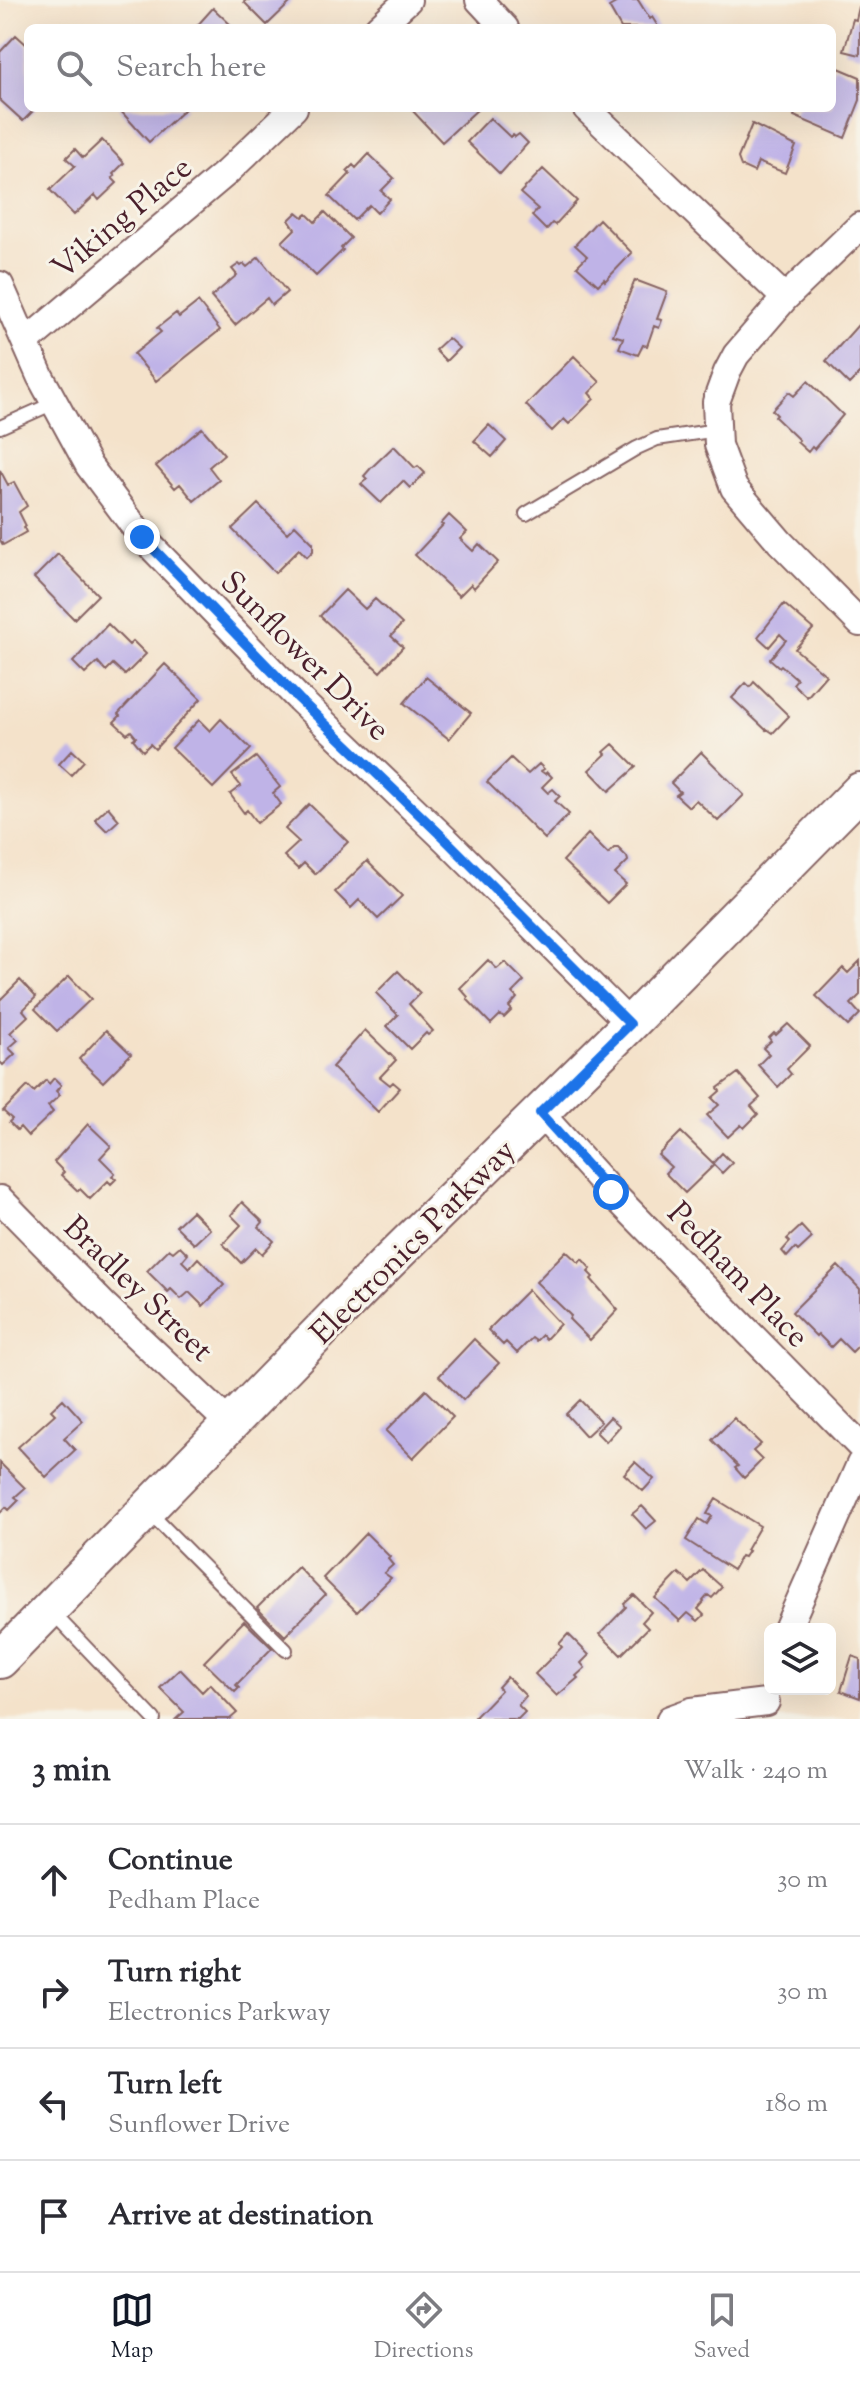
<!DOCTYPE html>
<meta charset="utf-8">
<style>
body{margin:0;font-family:"Sorts Mill Goudy",serif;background:#f7f7f7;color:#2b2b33}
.controls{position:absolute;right:24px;bottom:24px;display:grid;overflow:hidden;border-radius:12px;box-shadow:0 8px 32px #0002}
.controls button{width:72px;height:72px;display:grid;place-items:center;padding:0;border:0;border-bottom:2px solid #e1e1e2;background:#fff;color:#2b2b33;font:40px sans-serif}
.stop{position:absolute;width:24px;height:24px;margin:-18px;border:6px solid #1a73e8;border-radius:50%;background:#fff}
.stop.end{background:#1a73e8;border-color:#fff;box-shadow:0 2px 8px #0008}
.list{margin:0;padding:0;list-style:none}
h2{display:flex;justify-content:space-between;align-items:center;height:104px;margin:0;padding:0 32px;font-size:34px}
h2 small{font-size:26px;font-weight:400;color:#7c7c81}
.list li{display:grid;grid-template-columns:52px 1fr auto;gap:24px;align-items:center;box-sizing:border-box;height:112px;padding:0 32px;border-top:2px solid #e1e1e2}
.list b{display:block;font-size:30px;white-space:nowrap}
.list p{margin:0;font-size:26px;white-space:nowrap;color:#7c7c81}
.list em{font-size:26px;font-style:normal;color:#7c7c81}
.icon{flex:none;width:44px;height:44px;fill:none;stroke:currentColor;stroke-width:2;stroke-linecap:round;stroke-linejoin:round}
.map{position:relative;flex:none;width:860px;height:1719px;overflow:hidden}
.search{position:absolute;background:#fff;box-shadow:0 8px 32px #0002;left:24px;right:24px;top:24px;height:88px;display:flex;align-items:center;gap:20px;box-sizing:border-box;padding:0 28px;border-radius:12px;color:#7c7c81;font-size:30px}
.sheet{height:552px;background:#fff}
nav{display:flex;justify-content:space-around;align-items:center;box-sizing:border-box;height:112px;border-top:2px solid #e1e1e2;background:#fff;font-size:22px;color:#7c7c81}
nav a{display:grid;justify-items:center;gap:4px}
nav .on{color:#111827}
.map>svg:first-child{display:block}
.building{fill:#bfb3e7}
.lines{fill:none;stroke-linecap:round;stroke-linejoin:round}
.lane-casing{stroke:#866363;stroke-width:16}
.street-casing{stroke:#866363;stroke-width:30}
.secondary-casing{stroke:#866363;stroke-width:40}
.lane{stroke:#fff;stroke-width:12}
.street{stroke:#fff;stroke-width:26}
.secondary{stroke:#fff;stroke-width:36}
.route{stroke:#1a73e8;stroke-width:10}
.labels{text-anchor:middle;stroke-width:6;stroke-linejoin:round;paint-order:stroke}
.street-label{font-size:32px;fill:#4a1f2b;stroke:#f7f3e8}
</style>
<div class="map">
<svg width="860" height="1719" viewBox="0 0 860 1719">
<rect width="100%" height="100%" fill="#f7f3e8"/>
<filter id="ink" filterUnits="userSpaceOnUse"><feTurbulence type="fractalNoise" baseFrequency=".0125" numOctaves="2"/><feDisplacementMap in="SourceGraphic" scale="16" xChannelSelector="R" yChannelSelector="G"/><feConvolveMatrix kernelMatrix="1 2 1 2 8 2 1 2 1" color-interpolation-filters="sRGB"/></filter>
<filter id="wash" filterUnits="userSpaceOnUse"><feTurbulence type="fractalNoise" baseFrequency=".006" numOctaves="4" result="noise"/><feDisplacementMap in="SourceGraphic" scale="32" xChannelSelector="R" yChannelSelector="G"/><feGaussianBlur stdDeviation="1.8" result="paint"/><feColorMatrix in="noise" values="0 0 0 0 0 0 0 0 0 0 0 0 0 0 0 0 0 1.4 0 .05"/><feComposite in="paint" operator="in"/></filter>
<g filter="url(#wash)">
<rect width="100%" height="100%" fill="#f4e2ca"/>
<g id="blocks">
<!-- building -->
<path class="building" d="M246,0H293L267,25L244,2Z
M621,0H638L650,19L652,17L659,28H621L609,7Z
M859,7H860V55L844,51L853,19L856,20Z
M213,8L234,28H195Z
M16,35L28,46V108H36L23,121L0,100V52Z
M834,66L860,77V100L845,138L794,116L797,108H832V72Z
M118,108H186L149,142Z
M410,108H479L442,142Z
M490,118L510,137L513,135L515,137L519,134L528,143L500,174L467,142Z
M752,124L796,146L785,173L758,162L754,172L741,166L738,158Z
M102,140L124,163L113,174L115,176L112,178L117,183L99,200L95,195L74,215L50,190L75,166L66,158L75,149L83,158Z
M369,154L394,178L381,191L390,199L377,213L369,205L354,220L329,196L350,174L347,171L353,165L356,168Z
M543,169L577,201L555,225L552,223L546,230L532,216L538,209L520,193Z
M297,212L303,217L307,214L315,222L325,212L351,238L341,248L343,250L316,276L282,242L295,229L289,220Z
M599,219L632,253L605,281L604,279L598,285L577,266L587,256L575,245Z
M259,257L287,292L272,305L267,298L235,325L211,297L237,275L232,269L239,264L241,266L244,264L247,267Z
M635,280L667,292L657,319L662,320L659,328L654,326L647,346L643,345L638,355L619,348L623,338L613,335Z
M198,302L220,330L156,381L134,354L161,332L157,328L176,313L179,317Z
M858,325L860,327V373L849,384L826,361Z
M448,338L459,348L446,361L435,350Z
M574,356L600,382L589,393L594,399L569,424L564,419L552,431L526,405Z
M808,381L843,415L814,449L812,447L808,452L797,442L799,440L775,417L777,415L772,410L789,392L794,396Z
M489,425L506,441L492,457L474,441Z
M202,428L224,454L209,467L219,480L194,501L180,484L175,488L156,466Z
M394,446L415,468L418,466L425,473L410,488L403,481L381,503L361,484L367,479L364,476L371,468Z
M0,470L8,485L14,482L27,506L19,512L26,526L24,528L26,532L3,545L0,540Z
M258,504L287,533L295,525L313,543V551L307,557L299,549L275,573L232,529Z
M449,515L467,532L460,539L473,551L479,544L498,562L474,588L471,584L459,596L415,555L443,525L441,524Z
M58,554L98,595L74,619L34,578Z
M345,590L365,609L375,599L402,624L391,636L403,647L380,672L320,616Z
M784,604L813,629L795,649L826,675L807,697L793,684L797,679L781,665L779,667L770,659L786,640L780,634L769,647L758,637Z
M108,624L129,645L133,641L146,654L125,675L113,664L106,671L98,662L85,674L73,662Z
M165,664L201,699L155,749L150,744L143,751L133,739L136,737L131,731L127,734L114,722L120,716L118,714Z
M426,677L471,713L449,739L404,703Z
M754,682L789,716L773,733L767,729L766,730L732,698L746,683L750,687Z
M221,719L251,749L213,788L172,748L199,720L210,731Z
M613,744L636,767L609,791L589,770L606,754L604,752Z
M72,750L84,761L71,775L59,764Z
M701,752L744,795L718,821L696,800L689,807L676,795L680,792L671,783Z
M256,757L280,787L273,793L281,804L257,823L247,810L244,813L230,794L241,786L232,775Z
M511,758L528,774L539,764L544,769L541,771L545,774L547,772L552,777L542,787L548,793L553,789L560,796L555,801L569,814L545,839L487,782Z
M309,804L348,842L315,874L304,863L298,869L284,856L299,842L285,829Z
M108,807L119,820L107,831L95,819Z
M588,834L608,854L614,848H618L627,857L628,861L615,874L626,884L607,903L563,861Z
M367,861L402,896L378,919L359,900L351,908L335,892Z
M488,960L497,969L505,962L524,981L512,993L517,998L509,1007L512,1010L504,1018L500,1015L491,1024L467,999L468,997L460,988Z
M860,961V995L851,1004L860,1014L848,1026L816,996L843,968L848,973Z
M398,971L420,993L409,1004L433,1031L428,1035L426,1033L410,1049L387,1026L398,1015L376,993Z
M69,976L91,999L57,1031L35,1009Z
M20,980L36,997L23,1010L28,1016L10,1033L18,1040L9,1048L15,1054L3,1065L0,1062V1000Z
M788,1024L810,1046L787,1069L791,1074L778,1087L758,1065L769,1054L763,1048L771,1041L769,1038L774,1033L776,1035Z
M106,1030L131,1054L103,1082L79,1059Z
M365,1030L396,1060L380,1077L390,1085L393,1082L400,1088L378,1112L332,1067Z
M738,1073L760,1098L751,1106L758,1114L744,1128L741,1125L728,1137L707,1115L719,1105L712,1098L720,1091L718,1088Z
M54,1078L61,1085L56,1091L60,1095L48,1106L53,1112L28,1136L20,1127L17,1130L9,1122L12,1119L3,1111L28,1086L34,1092L46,1080L49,1084Z
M88,1124L111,1146L100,1158L115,1173L112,1176L116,1179L111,1184L108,1181L90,1199L80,1189L78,1191L61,1175L64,1172L54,1162Z
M681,1132L713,1163L722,1153L732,1163L722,1173L714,1165L685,1193L665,1173L671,1167L658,1155Z
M242,1202L263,1222L259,1227L274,1241L262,1254L256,1248L241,1263L223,1244L241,1225L231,1215Z
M192,1211L210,1229L194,1244L176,1226Z
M801,1226L812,1238L798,1251L795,1248L787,1257L782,1251L790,1242L787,1239Z
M180,1246L188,1254L182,1261L189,1268L198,1258L224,1285L203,1306L189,1292L181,1299L171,1289L168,1292L147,1271L169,1249L173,1252Z
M566,1251L579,1263L582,1259L591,1269L588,1272L593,1277L591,1279L618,1310L590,1340L569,1319L571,1316L536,1282Z
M838,1266L860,1289V1344L852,1352L839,1339L831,1347L818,1334L816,1336L792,1312Z
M528,1290L560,1324L546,1339L542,1335L536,1341L532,1338L517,1353L506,1342L503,1345L488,1330Z
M474,1339L499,1363L463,1400L439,1376Z
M426,1390L453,1417L413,1458L386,1431Z
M63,1399L83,1421L64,1438L75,1450L46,1477L18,1447L55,1414L51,1410Z
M580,1400L601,1422L586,1436L566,1414Z
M610,1417L620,1426L606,1442L596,1432Z
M734,1418L761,1444L753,1451L762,1460L744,1478L735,1468L738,1466L712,1440Z
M635,1462L654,1479L643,1491L624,1474Z
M0,1463L25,1488L15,1497L19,1500L9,1510L6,1507L0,1513Z
M716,1499L760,1526L746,1550L748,1551L744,1557L741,1556L733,1570L686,1540L699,1519L707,1524L712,1516L707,1514Z
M642,1506L656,1521L646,1529L632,1514Z
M366,1533L390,1557L388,1559L393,1565L384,1573L391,1578L357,1612L323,1578Z
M298,1567L325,1595L285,1636L257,1608Z
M703,1570L722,1587L712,1598L708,1595L703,1601L704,1602L698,1609L704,1615L698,1621L688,1613L680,1621L655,1598L679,1573L690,1583Z
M634,1595L651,1612L642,1622L648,1628L621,1655L600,1634L626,1607L624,1604Z
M244,1621L272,1648L236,1685L239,1688L235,1692L204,1662Z
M568,1634L589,1655L581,1663L585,1668L576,1676L578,1678L557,1696L535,1674L562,1647L559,1644Z
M852,1656L860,1659V1698L841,1691Z
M180,1669L202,1692L210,1684L237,1713L230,1719H176L184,1712L160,1688Z
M507,1677L526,1696L518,1705L525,1712L518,1719H477L475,1717L501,1690L498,1687Z"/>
</g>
</g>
<g filter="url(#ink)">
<use href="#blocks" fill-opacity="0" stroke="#866363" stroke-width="2"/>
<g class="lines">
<defs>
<path id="lane" d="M0,427L54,403
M526,514L637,448L657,439L717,430
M149,1512L286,1650
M52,1612L154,1719"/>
<path id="street" d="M479,0L505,28
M378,28L408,0
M586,108L785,298
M860,226L785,298L736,355L727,372L716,402L718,445L734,488L780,542L860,623
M0,285L40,376L89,466L142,537L299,699L446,840L630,1024
M26,342L226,173L294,108
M540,1113L611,1192L860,1446
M0,1199L106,1307L231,1425
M787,1629L860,1464
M670,1719L692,1711L766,1702"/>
<path id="secondary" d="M0,1660L385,1265L630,1024L860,791"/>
</defs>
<!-- lane casing -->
<use href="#lane" class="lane-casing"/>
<!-- street casing -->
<use href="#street" class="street-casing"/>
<!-- secondary casing -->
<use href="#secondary" class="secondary-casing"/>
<!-- lane -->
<use href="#lane" class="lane"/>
<!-- street -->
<use href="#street" class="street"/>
<!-- secondary -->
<use href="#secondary" class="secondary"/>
</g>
</g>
<g class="lines" filter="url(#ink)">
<!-- route -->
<path class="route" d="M142,537L299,699L446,840L630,1024L540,1113L611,1192"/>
</g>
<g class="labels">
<!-- street labels -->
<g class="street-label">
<text transform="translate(121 217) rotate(-40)" y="11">Viking Place</text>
<text transform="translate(306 655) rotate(45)" y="11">Sunflower Drive</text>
<text transform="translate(412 1241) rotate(-45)" y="11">Electronics Parkway</text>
<text transform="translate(739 1274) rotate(46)" y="11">Pedham Place</text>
<text transform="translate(139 1288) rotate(44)" y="11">Bradley Street</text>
</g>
</g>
</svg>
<div class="controls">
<button><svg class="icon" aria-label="layers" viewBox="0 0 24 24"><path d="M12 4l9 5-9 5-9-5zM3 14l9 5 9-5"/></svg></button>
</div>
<div class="stop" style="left:611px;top:1192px"></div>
<div class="stop end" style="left:142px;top:537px"></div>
<div class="search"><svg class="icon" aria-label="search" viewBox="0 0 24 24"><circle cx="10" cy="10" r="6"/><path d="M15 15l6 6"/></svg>Search here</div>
</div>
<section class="sheet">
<h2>3 min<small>Walk · 240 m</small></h2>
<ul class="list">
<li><svg class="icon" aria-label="ahead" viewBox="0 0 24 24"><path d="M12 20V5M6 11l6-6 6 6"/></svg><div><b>Continue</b><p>Pedham Place</p></div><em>30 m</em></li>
<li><svg class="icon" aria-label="right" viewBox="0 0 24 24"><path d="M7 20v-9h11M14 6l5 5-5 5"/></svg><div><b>Turn right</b><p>Electronics Parkway</p></div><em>30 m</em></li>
<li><svg class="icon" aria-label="left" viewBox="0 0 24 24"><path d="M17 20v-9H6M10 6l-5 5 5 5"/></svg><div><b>Turn left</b><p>Sunflower Drive</p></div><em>180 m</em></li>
<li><svg class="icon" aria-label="arrive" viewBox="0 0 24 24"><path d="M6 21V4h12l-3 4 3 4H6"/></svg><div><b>Arrive at destination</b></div></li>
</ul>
</section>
<nav>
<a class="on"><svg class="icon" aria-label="map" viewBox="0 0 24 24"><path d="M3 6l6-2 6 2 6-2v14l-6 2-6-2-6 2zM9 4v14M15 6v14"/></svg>Map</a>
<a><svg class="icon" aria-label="directions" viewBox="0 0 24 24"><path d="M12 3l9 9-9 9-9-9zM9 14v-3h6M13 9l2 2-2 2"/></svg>Directions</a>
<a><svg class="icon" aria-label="saved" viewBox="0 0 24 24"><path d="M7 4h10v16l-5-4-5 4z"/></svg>Saved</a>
</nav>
